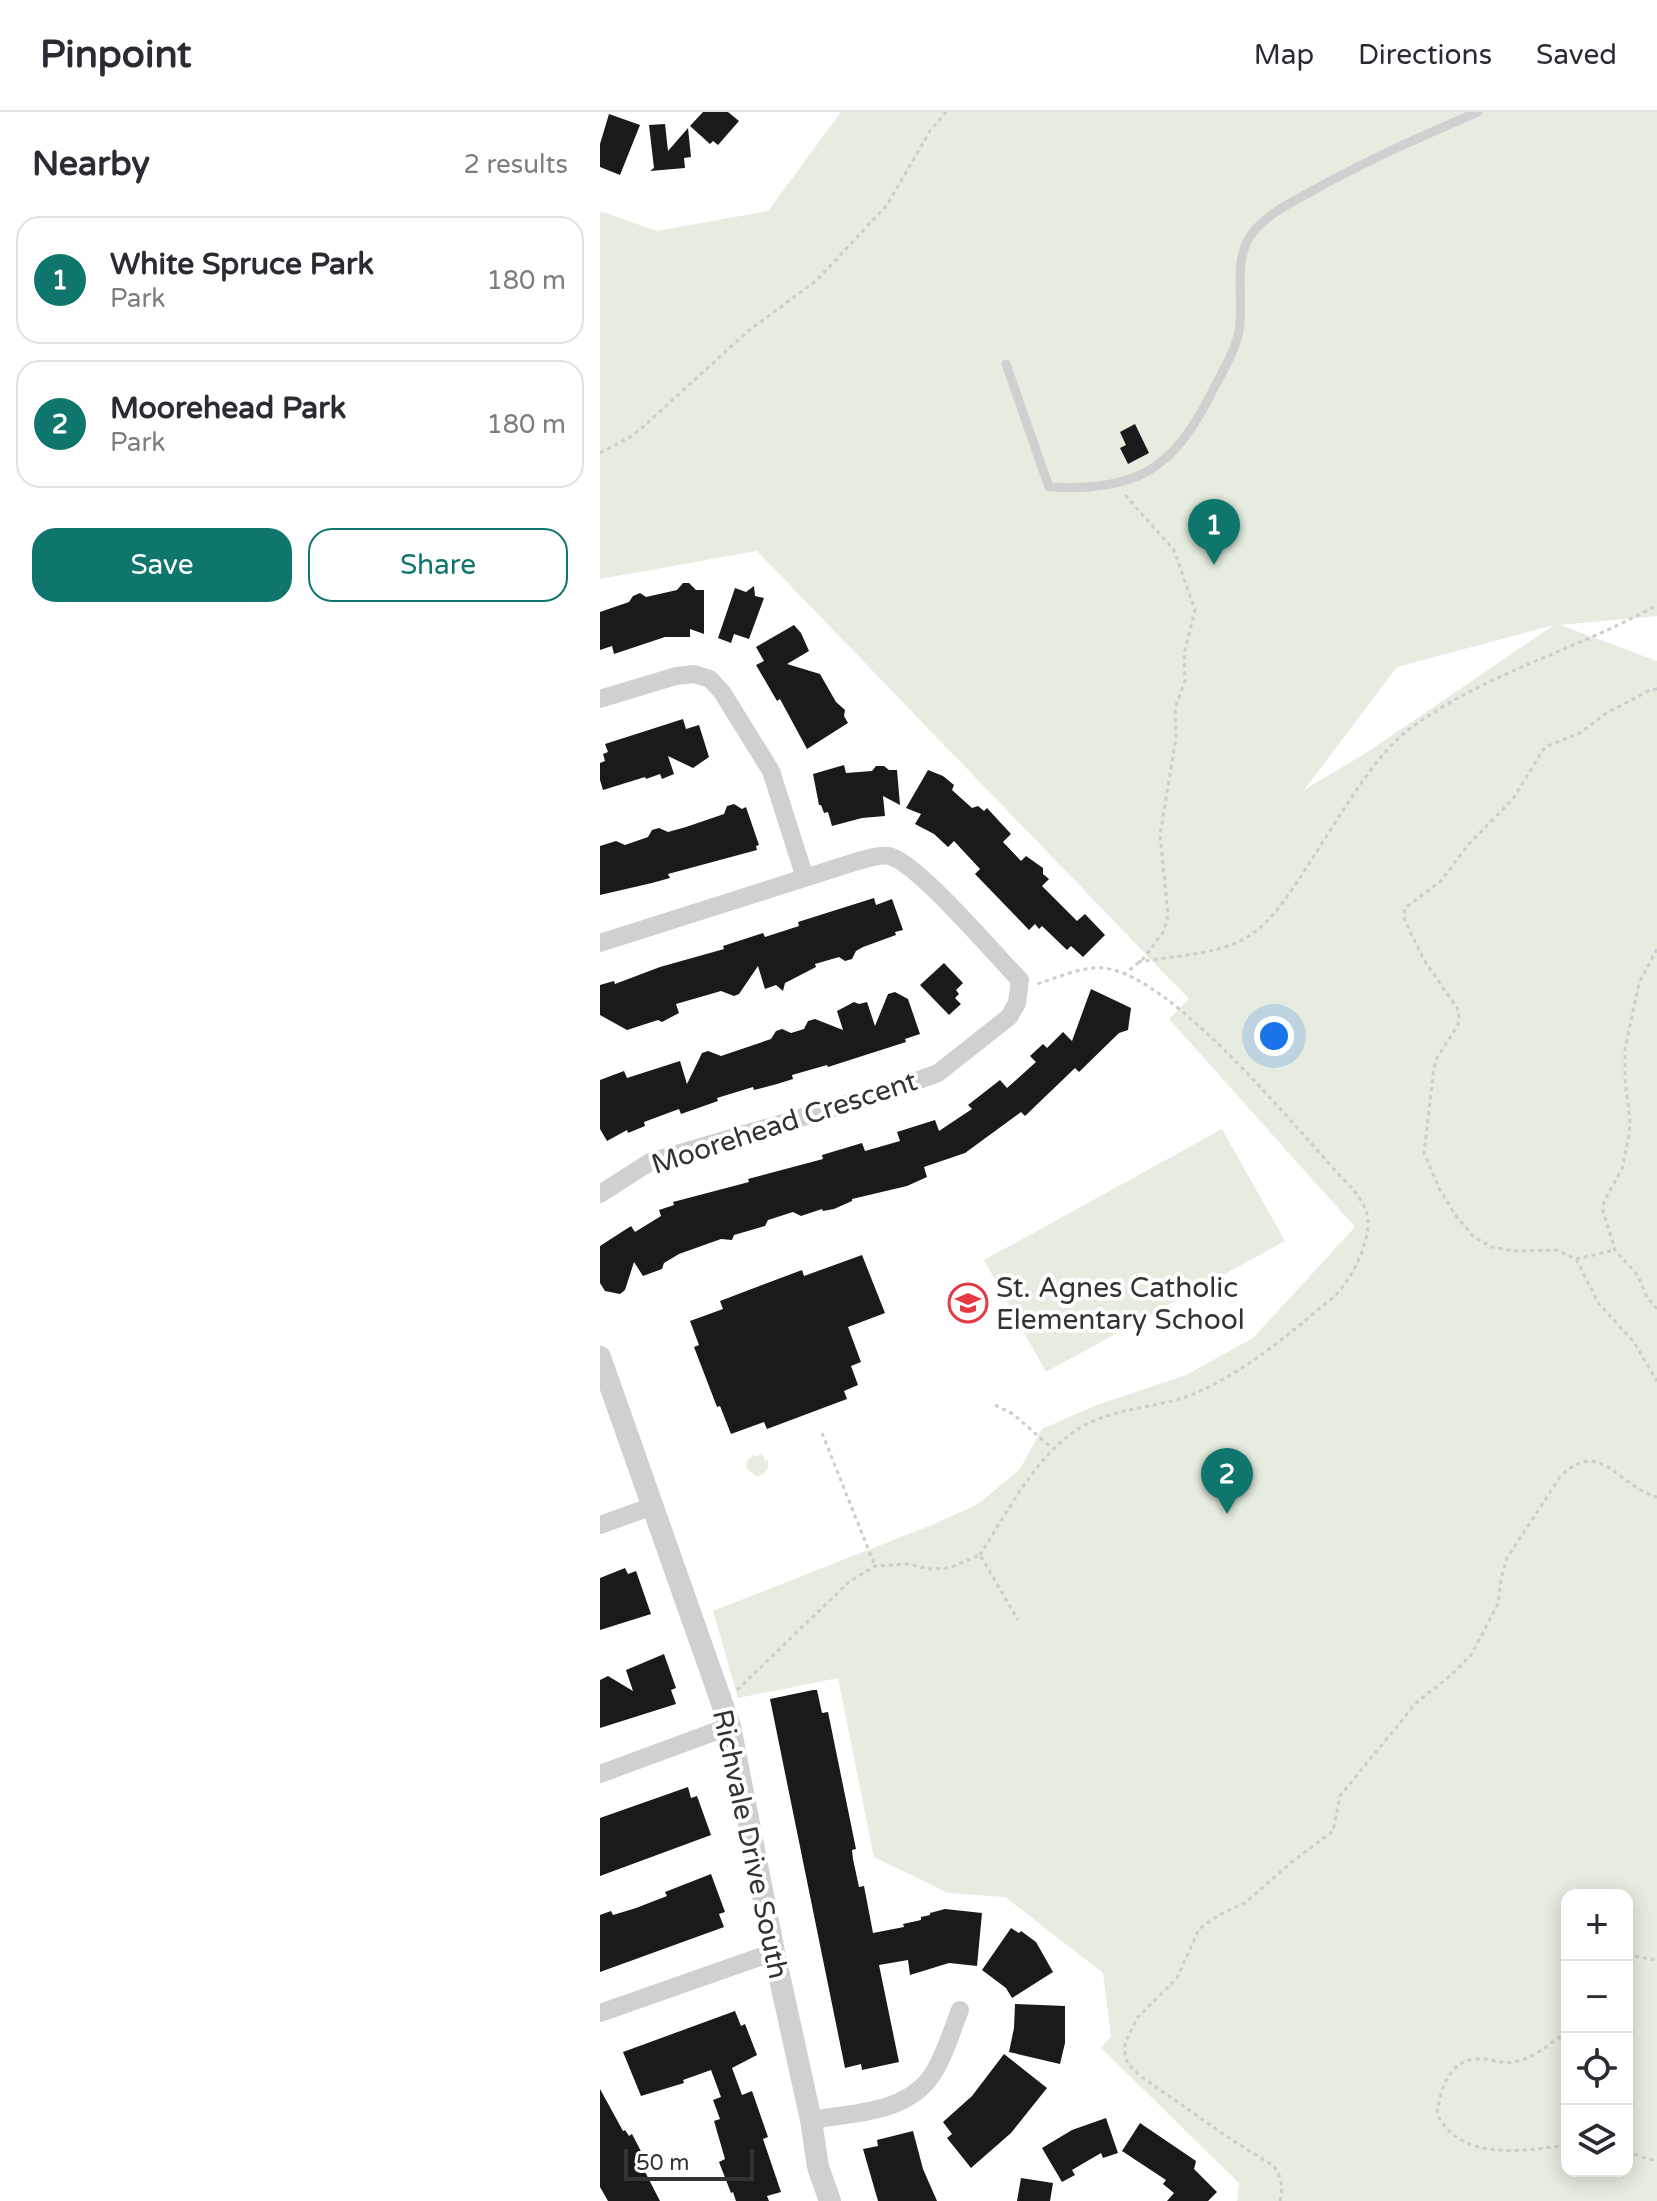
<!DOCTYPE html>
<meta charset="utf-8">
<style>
body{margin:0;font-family:"Varela Round",sans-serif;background:#f7f7f7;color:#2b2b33}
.controls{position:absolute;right:24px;bottom:24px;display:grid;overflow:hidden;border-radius:16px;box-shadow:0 4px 20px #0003}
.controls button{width:72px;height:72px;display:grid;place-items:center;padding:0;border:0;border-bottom:2px solid #e1e1e2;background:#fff;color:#2b2b33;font:40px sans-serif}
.scale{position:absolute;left:24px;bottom:20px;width:130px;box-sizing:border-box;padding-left:8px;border:4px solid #333;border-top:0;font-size:22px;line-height:28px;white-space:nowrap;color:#333;-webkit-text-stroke:6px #fff;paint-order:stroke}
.you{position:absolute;left:674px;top:924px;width:28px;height:28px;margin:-20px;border:6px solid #fff;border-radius:50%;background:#1a73e8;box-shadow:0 0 0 12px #1a73e833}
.badge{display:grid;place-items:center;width:52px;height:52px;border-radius:50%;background:#0f766e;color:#fff;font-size:26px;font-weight:700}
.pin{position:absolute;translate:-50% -66px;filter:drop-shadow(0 2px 4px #0008)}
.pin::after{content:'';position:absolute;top:42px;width:28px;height:24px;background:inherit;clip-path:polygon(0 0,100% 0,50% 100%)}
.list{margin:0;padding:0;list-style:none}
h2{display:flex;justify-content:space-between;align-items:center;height:104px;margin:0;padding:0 32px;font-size:34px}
h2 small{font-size:26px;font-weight:400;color:#7c7c81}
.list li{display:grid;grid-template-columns:52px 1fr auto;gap:24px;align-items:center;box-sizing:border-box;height:128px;margin:0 16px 16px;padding:0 16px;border:2px solid #e1e1e2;border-radius:24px}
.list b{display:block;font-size:30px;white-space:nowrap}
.list p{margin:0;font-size:26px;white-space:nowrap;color:#7c7c81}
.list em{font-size:26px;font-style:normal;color:#7c7c81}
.actions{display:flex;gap:16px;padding:24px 32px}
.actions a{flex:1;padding:18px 0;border:2px solid #0f766e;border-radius:24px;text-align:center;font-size:28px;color:#0f766e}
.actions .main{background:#0f766e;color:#fff}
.icon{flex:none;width:44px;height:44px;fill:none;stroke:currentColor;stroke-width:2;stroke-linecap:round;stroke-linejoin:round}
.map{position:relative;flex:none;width:1057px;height:2089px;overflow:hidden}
header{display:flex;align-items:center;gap:48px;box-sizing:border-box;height:112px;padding:0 40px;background:#fff;border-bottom:2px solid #e1e1e2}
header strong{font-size:38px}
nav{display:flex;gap:44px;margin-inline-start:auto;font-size:28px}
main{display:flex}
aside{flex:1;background:#fff}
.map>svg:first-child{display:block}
.green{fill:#e6ecdf;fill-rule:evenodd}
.building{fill:#1a1a1a}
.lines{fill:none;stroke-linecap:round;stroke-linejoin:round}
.path{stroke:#cdcdcd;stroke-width:3;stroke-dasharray:4 4;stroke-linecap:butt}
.service{stroke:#d0d0d0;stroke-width:9}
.minor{stroke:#d0d0d0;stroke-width:18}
.tertiary{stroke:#d0d0d0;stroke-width:22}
.labels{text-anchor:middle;stroke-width:8;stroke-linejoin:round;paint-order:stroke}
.street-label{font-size:28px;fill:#333;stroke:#fff}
.poi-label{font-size:28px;fill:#333;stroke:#fff;text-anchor:start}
</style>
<header>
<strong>Pinpoint</strong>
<nav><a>Map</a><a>Directions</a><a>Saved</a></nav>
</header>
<main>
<aside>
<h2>Nearby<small>2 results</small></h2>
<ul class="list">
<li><span class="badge">1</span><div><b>White Spruce Park</b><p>Park</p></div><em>180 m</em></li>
<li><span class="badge">2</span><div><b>Moorehead Park</b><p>Park</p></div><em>180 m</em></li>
</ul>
<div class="actions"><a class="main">Save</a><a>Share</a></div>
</aside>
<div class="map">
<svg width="1057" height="2089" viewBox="0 0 1057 2089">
<rect width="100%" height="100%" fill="#fff"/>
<!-- green -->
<path class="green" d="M241,0H1057V504L960,513L1057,549V2089H637L639,2071L501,1936L511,1924L503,1861L405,1785L348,1781L274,1745L238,1566L138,1586L113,1499L334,1412L378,1392L420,1357L442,1317L497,1293L586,1263L653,1226L755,1115L569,907L589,887L157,439L0,467V99L57,119L168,99ZM954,513L766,641L704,678L797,555ZM967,1783H1027V2059H967Z
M622,1017L685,1129L446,1260L384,1148Z
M154,1342L155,1345L162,1342L165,1349L168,1348C170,1357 165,1363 156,1364L147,1357V1349Z"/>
<!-- building -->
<path class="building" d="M103,0H128L139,9L118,33L113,29L110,32L90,14Z
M9,2L40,13L20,63L0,55V32Z
M65,12L68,39L88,16L91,45L84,46L85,56L50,59L54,56L49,13Z
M535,312L549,341L528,352L520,336L526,333L520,320Z
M83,471H89L96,478H104V522L90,517V525H65L14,542L12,534L0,538V500L29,490L33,484L40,481L46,485L77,478Z
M154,474L155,484L164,486L149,527L134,522L131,531L118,526L135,476L146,480Z
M194,513L201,521L209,539L187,552L220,562L236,590L245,598L244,604L248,611L207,637L180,587L177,589L156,553L164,549L156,535Z
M83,607L86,617L99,613L109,645L93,656L68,644L74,662L62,667L60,662L46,667L45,665L3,678L0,668V651L5,649L3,642L8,640L5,632Z
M244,653L246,661L272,659L276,654H284L289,658H297L300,693L283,684L285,704L262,706L232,714L228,700L224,701L221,693H219L213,662Z
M328,658L343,664L354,673L352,678L372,696L378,694L384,699L387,696L411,722L403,730L421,749L426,744L443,756V762L449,767L442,774L477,809L485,802L505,823L483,845L471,834L467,838L442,814L439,817L435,812L429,818L375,762L380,757L354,729L348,735L334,722L315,712L321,702L306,696Z
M134,692L142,697L146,695L159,733L156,734L157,738L68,762L70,766L52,771L0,783V734L16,729L25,733L48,725L52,718L59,716L68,720L86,715L124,702L127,694Z
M274,786L276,793L292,787L303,818L295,820L296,823L263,835L256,839L252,847L245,849L239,845L215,852L216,855L185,871L183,879L176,873L165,877L158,854L139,882L134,884L121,879L76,892L79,901L62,910L58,908L27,918L0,903V873L14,869L15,872L60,855L124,837L123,834L163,821L165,825L199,814L198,810Z
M344,851L363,871L356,878L359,882L355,886L361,892L349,903L320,873Z
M491,877L531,896L528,918L519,921L479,960L475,956L425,1004L421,1000L365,1041L324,1055L327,1065L307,1074L252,1087V1089L234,1097L223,1099L222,1097L201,1104L193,1100L168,1108L165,1114L134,1123L132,1128L121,1127L79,1142L64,1151L62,1157L43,1164L34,1150L25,1178L20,1182L5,1179L0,1171V1134L31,1114L35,1120L61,1104L59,1098L74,1093L73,1090L149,1070L148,1067L223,1047L222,1043L262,1031L265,1039L300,1029L297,1020L335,1008L339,1019L372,997L368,993L400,968L407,976L436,950L430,944L443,932L447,936L463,920L472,929Z
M295,880L308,887L320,922L305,927L306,930L228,955L227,953L192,963L193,967L177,972L154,978L153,975L117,986L118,989L81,1002L79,997L44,1010L45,1014L28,1021L27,1018L7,1029L0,1017V968L24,959L27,966L80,949L87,972L102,941L108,939L121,944L171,927L176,919L182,917L191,921L204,917L208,909L215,907L243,918L237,899L254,890L259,892L267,890L275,914L288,882Z
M262,1143L285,1201L248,1215L261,1250L251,1254L258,1273L244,1279L247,1287L167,1317L164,1310L131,1322L120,1294L117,1295L94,1235L99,1233L90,1209L123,1197L120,1189L202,1158L204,1164Z
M25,1456L28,1462L36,1459L51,1502L0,1518V1466Z
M64,1542L76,1576L71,1578L76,1592L0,1616V1568L8,1564L33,1579L26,1558Z
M213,1578H217L222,1601L228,1600L256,1737L252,1738L253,1747L259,1775L264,1774L273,1821L304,1815L303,1812L321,1808V1805L330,1803V1801L345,1797L382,1801L377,1854L349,1851L310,1863L308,1848L279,1853L299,1950L262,1958L261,1952L245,1956L170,1587Z
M88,1675L91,1686L97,1684L111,1723L0,1764V1706Z
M111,1762L125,1800L119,1802L124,1815L0,1860V1803L11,1799L13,1803L36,1796L67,1784L65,1780Z
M411,1816L419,1821L421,1819L436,1830L453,1860L412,1886L406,1876L382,1858Z
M415,1892L465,1894V1931L460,1952L409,1940L414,1916Z
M135,1899L141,1914L145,1912L157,1943L132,1956L142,1983L152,1979L168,2025L163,2027L181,2080L167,2084L169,2089H136L133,2080L131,2081L119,2050L125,2047L114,2009L120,2007L113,1988L121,1985L111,1958L83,1968L84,1971L41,1984L23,1940Z
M404,1942L447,1976L411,2021L371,2056L347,2026L352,2022L343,2010L372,1984Z
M0,1977L23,2019L25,2018L29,2024L32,2022L46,2049L41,2052L60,2089H8L0,2075Z
M506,2006L518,2041L503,2046L501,2041L472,2058L475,2063L462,2070L442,2036L472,2018Z
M540,2011L596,2049L594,2057L617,2080L608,2089H567L574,2081L563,2072L566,2068L522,2039Z
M313,2019L323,2057L337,2089H278L263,2037L278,2034L277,2028Z
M421,2066L453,2071L450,2089H417Z"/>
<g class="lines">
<!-- path -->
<path class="path" d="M0,341L30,325L43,315L147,220L217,168L287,93L330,19L346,0
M525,383L574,438L595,498L584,542L585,569L575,596L576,626L560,723L568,803L564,819L543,847L526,861
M1057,577L1050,578L1005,602L980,621L945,635L913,687L868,733L841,769L805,796L804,807L824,848L859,899L858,913L837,946L834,956L824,1041L840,1078L856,1104L874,1125L892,1135L915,1139L956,1138L976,1147L999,1192L1033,1229L1057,1269
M1057,837L1039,871L1025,937V968L1030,1009L1029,1024L1022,1057L1004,1089L1003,1099L1015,1138L1038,1164L1047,1185L1057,1197
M538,850C572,844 614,843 644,827C669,813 685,788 701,764C728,724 771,646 808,618C884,561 975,539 1057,493
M976,1147L1015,1138
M395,1293L413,1302L452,1336
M222,1321L275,1454
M380,1443C406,1402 432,1351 471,1322C507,1294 558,1298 598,1280C640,1261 679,1231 714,1201C723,1193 734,1186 741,1177C754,1161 769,1130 768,1110C768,1097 760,1087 753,1077C700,1023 575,863 503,856C482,854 457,866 437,872
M137,1578L249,1470L275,1454L308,1452L329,1457L349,1456L380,1443L418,1508
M1027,1843L1057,1848
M967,1920C950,1931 934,1947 913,1950C901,1952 889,1946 876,1947C848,1949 840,1979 837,2002C861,2050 923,2039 967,2033
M1027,2039L1047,2047L1057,2048
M680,2089C683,2077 682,2062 672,2053L629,2026L539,1963L528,1952L525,1943V1931L537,1906L577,1866L599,1817L619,1803L646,1790L693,1749L733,1719L740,1684L816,1591L851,1563L871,1543L898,1492L901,1467L907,1446L960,1365C1001,1324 1018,1375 1057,1385"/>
<!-- service -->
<path class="service" d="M406,252L449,375C537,379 572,359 612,280C622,260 635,240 639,219C645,186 631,146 654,119C670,100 692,90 714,78C767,48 822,24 878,0"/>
<!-- minor -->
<path class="minor" d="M0,587L76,564L94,562L110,567L122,580L171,659L205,766
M0,831L258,749C267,747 279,742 289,744C316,749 396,844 420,868L417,891L409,905L338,961L278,983L50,1050L0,1082
M0,1413L53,1394
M0,1662L130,1614
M0,1901L174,1840
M211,2008C250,2001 303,2002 330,1966C343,1949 352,1918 360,1898"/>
<!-- tertiary -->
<path class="tertiary" d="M0,1245L130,1614L174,1840L211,2008L218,2055L230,2089"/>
</g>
<!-- icons -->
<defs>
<symbol id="school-ring" viewBox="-11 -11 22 22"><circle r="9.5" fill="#fff" stroke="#e63946" stroke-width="1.5"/><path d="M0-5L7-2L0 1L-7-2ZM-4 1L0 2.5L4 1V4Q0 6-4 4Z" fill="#e63946"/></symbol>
</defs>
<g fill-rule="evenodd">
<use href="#school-ring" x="346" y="1169" width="44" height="44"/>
</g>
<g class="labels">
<!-- street labels -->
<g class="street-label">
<text transform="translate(184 1010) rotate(-18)" y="10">Moorehead Crescent</text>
<text transform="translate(151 1732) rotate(78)" y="10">Richvale Drive South</text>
</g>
<!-- poi labels -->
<g class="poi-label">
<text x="396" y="1185">St. Agnes Catholic<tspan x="396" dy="32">Elementary School</tspan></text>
</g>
</g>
</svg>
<div class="controls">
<button>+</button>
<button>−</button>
<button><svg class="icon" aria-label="locate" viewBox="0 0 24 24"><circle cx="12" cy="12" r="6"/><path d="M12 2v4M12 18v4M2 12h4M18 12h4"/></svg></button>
<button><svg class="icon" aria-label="layers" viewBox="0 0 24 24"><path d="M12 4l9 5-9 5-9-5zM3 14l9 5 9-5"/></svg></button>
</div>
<div class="scale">50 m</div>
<div class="you"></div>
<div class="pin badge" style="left:614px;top:453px">1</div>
<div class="pin badge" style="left:627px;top:1402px">2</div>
</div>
</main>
